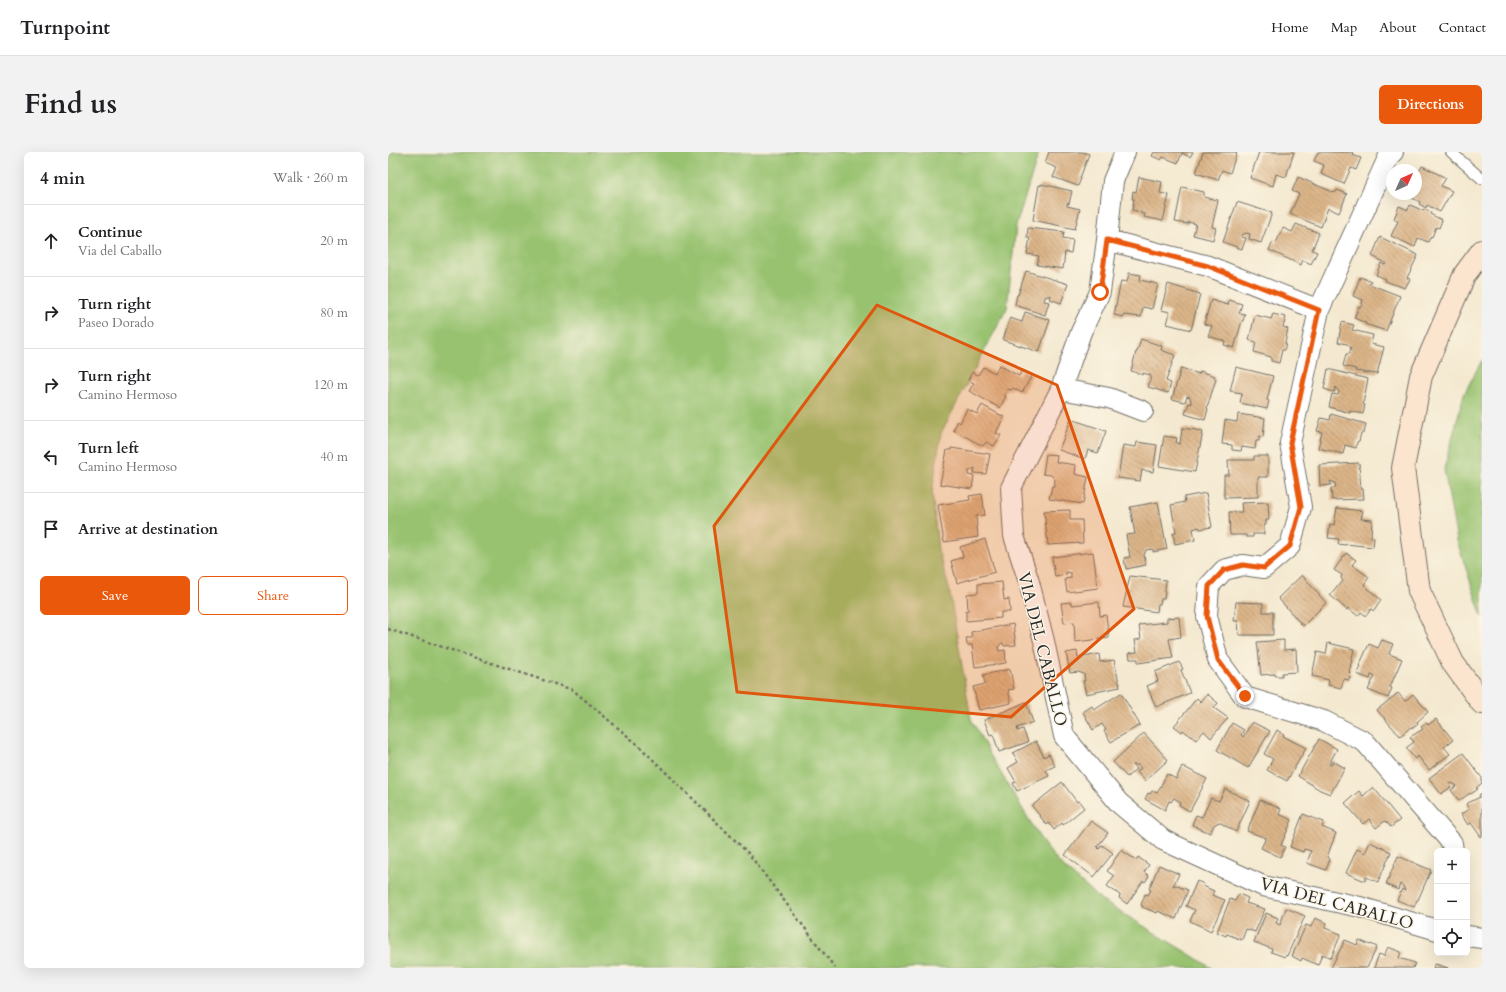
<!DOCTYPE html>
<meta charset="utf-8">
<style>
body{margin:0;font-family:Cardo,serif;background:#f2f2f2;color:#202124}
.controls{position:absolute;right:12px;bottom:12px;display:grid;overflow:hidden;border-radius:6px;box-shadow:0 4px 16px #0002}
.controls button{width:36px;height:36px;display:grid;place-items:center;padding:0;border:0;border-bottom:1px solid #e0e0e0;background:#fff;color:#202124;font:20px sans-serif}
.compass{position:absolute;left:998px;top:12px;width:36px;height:36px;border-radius:50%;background:#fff;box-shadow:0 4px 16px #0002;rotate:45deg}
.stop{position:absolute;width:12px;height:12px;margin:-9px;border:3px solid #ea580c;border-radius:50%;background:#fff}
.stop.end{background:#ea580c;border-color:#fff;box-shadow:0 1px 4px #0008}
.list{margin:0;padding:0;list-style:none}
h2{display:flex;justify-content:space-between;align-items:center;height:52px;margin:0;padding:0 16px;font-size:17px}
h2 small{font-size:13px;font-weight:400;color:#757577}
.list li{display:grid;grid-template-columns:26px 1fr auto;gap:12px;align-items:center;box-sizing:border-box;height:72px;padding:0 16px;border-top:1px solid #e0e0e0}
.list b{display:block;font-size:15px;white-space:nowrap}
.list p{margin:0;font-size:13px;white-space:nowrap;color:#757577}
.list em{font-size:13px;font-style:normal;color:#757577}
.actions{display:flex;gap:8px;padding:12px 16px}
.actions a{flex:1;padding:9px 0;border:1px solid #ea580c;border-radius:6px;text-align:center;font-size:14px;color:#ea580c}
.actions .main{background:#ea580c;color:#fff}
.icon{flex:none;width:22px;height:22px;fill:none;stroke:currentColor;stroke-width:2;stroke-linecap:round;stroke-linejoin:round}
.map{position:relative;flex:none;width:1094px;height:816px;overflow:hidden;border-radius:6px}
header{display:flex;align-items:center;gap:24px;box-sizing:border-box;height:56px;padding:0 20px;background:#fff;border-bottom:1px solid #e0e0e0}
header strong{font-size:19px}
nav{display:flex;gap:22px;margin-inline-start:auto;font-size:14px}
.intro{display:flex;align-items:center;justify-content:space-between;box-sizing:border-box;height:96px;padding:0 24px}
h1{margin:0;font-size:28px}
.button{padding:10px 18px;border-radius:6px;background:#ea580c;color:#fff;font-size:14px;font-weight:700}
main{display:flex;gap:24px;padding:0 24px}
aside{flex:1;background:#fff;border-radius:6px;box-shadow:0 4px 16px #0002}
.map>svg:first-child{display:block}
.green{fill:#98c26f;stroke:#62764d}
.building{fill:url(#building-back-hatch)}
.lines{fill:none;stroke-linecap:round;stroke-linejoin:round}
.lane-casing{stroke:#716e65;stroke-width:12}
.street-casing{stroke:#716e65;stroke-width:22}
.secondary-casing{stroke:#716e65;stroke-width:24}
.path{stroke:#716e65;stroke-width:2.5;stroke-dasharray:3 3;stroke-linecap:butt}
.lane{stroke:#fff;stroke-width:10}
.street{stroke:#fff;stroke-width:20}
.secondary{stroke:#fce5cf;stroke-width:22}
.route{stroke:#ea580c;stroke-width:5}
.marked{fill:#df570e;fill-opacity:0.2;stroke:#df570e;stroke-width:3;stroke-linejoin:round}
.labels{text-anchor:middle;stroke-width:3;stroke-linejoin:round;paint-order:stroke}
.street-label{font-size:17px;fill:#2b2b2b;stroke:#fcf5e5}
</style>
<header>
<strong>Turnpoint</strong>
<nav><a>Home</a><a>Map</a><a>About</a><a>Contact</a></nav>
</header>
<div class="intro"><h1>Find us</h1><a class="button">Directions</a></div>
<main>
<aside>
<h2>4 min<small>Walk · 260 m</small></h2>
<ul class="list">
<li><svg class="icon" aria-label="ahead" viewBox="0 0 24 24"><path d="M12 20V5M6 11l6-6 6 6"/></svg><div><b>Continue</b><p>Via del Caballo</p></div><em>20 m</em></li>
<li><svg class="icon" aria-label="right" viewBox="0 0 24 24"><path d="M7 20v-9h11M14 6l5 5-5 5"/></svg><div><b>Turn right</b><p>Paseo Dorado</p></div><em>80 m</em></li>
<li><svg class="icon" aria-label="right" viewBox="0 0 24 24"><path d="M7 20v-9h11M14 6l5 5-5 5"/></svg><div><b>Turn right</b><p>Camino Hermoso</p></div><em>120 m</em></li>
<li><svg class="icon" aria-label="left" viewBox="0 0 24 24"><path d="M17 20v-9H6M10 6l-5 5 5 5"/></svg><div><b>Turn left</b><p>Camino Hermoso</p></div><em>40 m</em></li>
<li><svg class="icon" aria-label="arrive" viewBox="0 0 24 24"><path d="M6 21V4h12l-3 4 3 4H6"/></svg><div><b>Arrive at destination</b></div></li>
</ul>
<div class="actions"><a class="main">Save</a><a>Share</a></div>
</aside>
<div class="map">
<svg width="1094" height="816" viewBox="0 0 1094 816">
<defs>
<pattern id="building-back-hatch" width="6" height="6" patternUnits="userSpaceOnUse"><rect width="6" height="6" fill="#dcb589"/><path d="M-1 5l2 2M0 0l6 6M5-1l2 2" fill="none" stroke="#b39370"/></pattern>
</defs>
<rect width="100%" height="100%" fill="#fcf5e5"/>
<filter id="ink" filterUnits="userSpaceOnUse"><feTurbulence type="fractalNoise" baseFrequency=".025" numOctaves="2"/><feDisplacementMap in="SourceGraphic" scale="8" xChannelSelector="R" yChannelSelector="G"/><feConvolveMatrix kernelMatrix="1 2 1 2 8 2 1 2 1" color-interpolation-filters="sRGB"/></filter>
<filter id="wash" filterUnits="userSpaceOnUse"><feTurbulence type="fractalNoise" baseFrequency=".012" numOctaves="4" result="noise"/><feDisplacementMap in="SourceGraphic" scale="16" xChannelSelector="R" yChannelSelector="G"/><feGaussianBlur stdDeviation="0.9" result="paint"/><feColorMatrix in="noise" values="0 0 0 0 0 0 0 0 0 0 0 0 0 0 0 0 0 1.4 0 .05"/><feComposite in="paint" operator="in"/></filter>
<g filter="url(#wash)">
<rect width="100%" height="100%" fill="#f4e9d0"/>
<!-- green -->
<path class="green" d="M0,0H651L628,74L619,156L553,281L544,340L550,398L561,436L583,567L605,608L655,691L671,711L713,748L824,816H0Z
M1094,208V465L1069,389L1056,317L1076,242Z"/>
<g id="blocks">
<!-- building -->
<path class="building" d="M661,0H694L701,2L692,26H693L690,34L665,25L669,16L657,11Z
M766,0H805L802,5L794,1L790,11L775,5L773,8L764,4Z
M815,0H849L842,21L834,18L830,28L808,21Z
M871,0H906L898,25L888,22L885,34L862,26Z
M930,0H965L964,3L973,6L968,18L963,16L956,32L933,22L936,13L926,9Z
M1034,14L1058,26L1053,34L1064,39L1052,60L1039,53L1038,56L1031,52L1032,50L1020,44L1021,42H1028V25Z
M751,25L774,30L772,41L781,43L775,69L756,65L757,62H753V60L744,58L746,47H744L745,39L748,40Z
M910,25L947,41L949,38L959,42L951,61L940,56L933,75L902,62L911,42L904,39Z
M653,32L684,39L681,52L679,51V54L692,57L687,77L645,68L651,33L653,34Z
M794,35L816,40V45L830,48L824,75L828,76L825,88L805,83L808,72L800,70V72L787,70Z
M849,50L884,61L873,91L861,87L862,82L858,81L854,83L853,85L858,86L854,97L835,90Z
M1022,53L1036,59L1037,57L1043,60L1042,62L1054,68L1051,76L1048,75L1044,85L1043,84L1040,90L1030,86L1027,95L1003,84L1010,69L1006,67L1011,54L1020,58Z
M908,72L931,81L924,98L929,100L923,112L915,108L913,113L881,98L885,90L888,91L895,76L904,80Z
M640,76L676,80L675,86L685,88L683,101L677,100L675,117L649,113L651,104L639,102L642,86H639Z
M992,85L1030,103L1019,126L1022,127L1017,136L997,129L998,127L988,123L993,111L997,113L998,111L984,104Z
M638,119L680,132L673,151L662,147L663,143L657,145L656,149L661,150L657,163L627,153L629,143H630Z
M741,121L753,123L752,128L770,132L764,157L755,155L753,165L736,163V165L726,163L733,129L739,130Z
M972,125L983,129L981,132L1012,144L998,179L977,172L978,171L966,166L971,154L973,155L975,148L965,144Z
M780,132L812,142L803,178L779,172L782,160L773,158Z
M823,148L840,153L841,148L854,152L851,161L857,162L855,169H854L846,196L836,193L837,189L820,184L824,174L816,172Z
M637,160L662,168L651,200L615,188L622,166L634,170Z
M885,162L898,165L895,175L900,177L897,191L898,192L896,198H894L891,211L883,209V205L866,200L868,190L861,188L867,163L883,167Z
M954,170L966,173L964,178L985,183L983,192L996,195L989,222L967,219L968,217L955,214L958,202H961L963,196L959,192L950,190Z
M753,187L774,194L773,198L787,203L778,229L783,231L780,241L760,235L763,225L762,223L755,221V223L743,219L748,200H749Z
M611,213L631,224L634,218L644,223L634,241L625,236L623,238L619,237L616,243L618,244L612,256L581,239L586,231L580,228L584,220L590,223L595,215L607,221Z
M848,215L885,224L879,248L881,249L879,257L852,251L854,241L842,239Z
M793,216L811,222L812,219L827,224L826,226L828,227L819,256L820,257L817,268L797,262L801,251L804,252L802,245L799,244L797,250L784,247Z
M940,217L980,227L975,252L977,253L975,262L962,259V261L941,255L944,242L950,243L951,240L948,235L946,240L936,237Z
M594,253L616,265L608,281L613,283L606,294L598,290L595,294L565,278L570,269L572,271L579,257L589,262Z
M850,262L877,266L875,285L871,284V289H868L867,297L854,295L853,299L844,298V293L834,292L837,268L849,270Z
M943,262L978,272L976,281H973L971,289L969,290L968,296L957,293L955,302L930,296L934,280L929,279L933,266L942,268Z
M683,267L718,279L710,301L700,298L697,307L671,298Z
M794,276L815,279L807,320L771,314L776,284L789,286L788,291L792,292Z
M749,290L769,293L765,320L754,318L752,329L730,326L735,293L748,295Z
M563,296L602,302L598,322L586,321L587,316L581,319L580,323L586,324L584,337L552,332L559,298H563Z
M658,302L669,303L668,310L688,313L687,322L700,325L695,352L661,347L664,334H666L667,328L663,323L655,322Z
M866,304H880V325H870V345L836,346V323H841L840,308H866Z
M971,311L973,337H975L976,347L944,348L943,336H948L947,331L942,329L943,333L932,334L931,313Z
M818,341L824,375L812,377L811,375L805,377L807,388L787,392L785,381L788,380L783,353L797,350L796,345Z
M594,342L597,363L588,364L590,385L556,390L550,353L582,348L581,344Z
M770,350L779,397L765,400V397L758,398L756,403L758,413L738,417L736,406L742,405L738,383L747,382L742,355Z
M880,350L881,368H878V373H876V382H865V385H858V383H842L841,360H854L853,351Z
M949,356L975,359L973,367L984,368L983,385L986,386L985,395L958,392V393L950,392L951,387L940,386L942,372L946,373Z
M682,358V368H694L695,391L660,393L656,359Z
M597,387L607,420L569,431L563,409L575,405L572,395Z
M705,400L710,436L679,440L677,427L683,426V421L678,420V423L667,425L664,405Z
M958,401L968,408L964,413L981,425L976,433L993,448L986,459L983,457L978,464L973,460L970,464L960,456L959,458L942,443L950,433L951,434L955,429L953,426L954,423L946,418Z
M914,423L938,451L915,474L890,446Z
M742,424L778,428L776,447H773L772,452H770L769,460L735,455Z
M614,430L616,448L621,447L622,460H613V466L578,469V459H580L579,442L590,441V432Z
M684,450V453L711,450L712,464L718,463L721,486L687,490L686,470L676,471L673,451Z
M848,450L875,451V460H885V483H851L850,469H846Z
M791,465L793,485L781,487L785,506L750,511V507H742L741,501L749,500L747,488L753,487L751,473L779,470V466Z
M625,472L628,493L616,494L615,491H614L610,495L611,499L617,498L618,511L587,515L584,493H579L578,486H584L583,480Z
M896,488V498L908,497L909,520L894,521V524H887V522L873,523L869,490Z
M994,488L1005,492L1001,502L1014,507L1002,535L1004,536L1000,546L980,538L987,524L983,523L982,527L969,522L972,514H971L981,492L990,496Z
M940,491L966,497L961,521H963L961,528L956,527L953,536L940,533L941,528L924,524L929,500L938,502Z
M689,499L690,506L711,502L712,510L726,508L732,535L698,542L695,529H697L696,522L690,520L682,521L678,501Z
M791,510L795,517L793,518L802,541L768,555L759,534L770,529L767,520Z
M622,517L626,537L620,538L623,551L591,558L585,535L597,532L595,523Z
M733,541L752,573L723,590L716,579L718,578L714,572L705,578L695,560L704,554L706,558Z
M1010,541L1017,549L1025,542L1040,560L1029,570L1030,572L1025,576L1023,575L1012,584L989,558Z
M819,542L830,551L826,556L840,566L823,586L816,579L808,588L795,578L794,580L786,574L809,546L813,550Z
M638,550L645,570L629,576L630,579L635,577L640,590L611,600L605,582L602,583L596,568Z
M1048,567L1065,588L1056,595L1062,602L1041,618L1030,604L1027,607L1018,596L1026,590L1022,585L1035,577L1033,575L1039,571L1040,573Z
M864,570L882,579L860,616L829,598L844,571L856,578L853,583L855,585Z
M889,578L896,583L895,584L918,596L899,629L879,618L885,607L876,602Z
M756,581L780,608L757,629L749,620L753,616L750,613H745L748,617L739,625L725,610Z
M931,587L949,597L941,612L943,613L945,609L957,616L942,642L932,638L910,624Z
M648,589L656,605L661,602L667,614L658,618L661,624L629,639L625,631L628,630L620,616L630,610L625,601Z
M1075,601L1094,626V631L1088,636L1090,637L1083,642L1082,641L1071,649L1063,638L1069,634L1066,632L1061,631L1063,635L1053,642L1041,626Z
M794,614L819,627L802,659L791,653L792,650L786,646L783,650L781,649L777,658L757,647L760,641L762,642L764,639L769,641L779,622L788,627Z
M674,630L689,650L691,649L696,656L675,673L674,671L666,678L661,671L659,673L644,654Z
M985,635L1012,668L1003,675L997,669L988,676L981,667L975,672L957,651L971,639L975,644Z
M837,637L862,649L848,680L831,670L826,673L822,681L804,673L808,663L814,665L823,646L831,649Z
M1094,641V684L1093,685L1083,671L1080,673L1073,662L1081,657L1078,652L1092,645L1091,643Z
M872,648L893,657L891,662L904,668L893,693L897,695L892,705L873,696L878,686L859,679Z
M915,662L936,670L934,675L948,681L939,705L942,707L938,718L919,711L923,699L916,697L915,700L902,695Z
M703,669L720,681L709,695L711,697L714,693L725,701L706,725L677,703Z
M982,690L1003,700L990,730L978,725L977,729L958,721L969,697L977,701Z
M733,698L748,708L750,705L761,713L756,720L761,724L757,730L755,729L739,752L731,746L732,743L719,734L726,724L719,719Z
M1010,704L1043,718L1030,748H1029L1026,755L1009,748L1014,737L1017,739L1015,734L1012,732L1010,738L998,732Z
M771,713L791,722L785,734L787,733L800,738L788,767L770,759L769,761L754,755L755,754L753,753L757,742L760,743L763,738L761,737Z
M809,729L816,732L815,734L826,739L824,743L837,748L823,779L802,769L807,758L798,754Z
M851,742L860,746L858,751L877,757L867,780L858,777L854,788L839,782L838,784L829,780L842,747L847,749Z
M898,756L917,764L899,804L898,803L897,805L883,800L884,797L866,790L878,761L890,766L888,771L892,773Z
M927,766L939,771L937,776L953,782L943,806L934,802L930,813L914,806L913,809L904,804L918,773L923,775Z
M957,788L969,793L971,788L982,793L983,792L989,795L979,816H943Z
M1000,795L1013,800L1011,806L1027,811L1025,816H986L991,802L996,804Z
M1047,812L1060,816H1045Z"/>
</g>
</g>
<g filter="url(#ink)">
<use href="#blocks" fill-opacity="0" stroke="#716e65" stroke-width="1"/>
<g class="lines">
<defs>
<path id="lane" d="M1063,0L1094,27"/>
<path id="street" d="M737,0L725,29L719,88L712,140L693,180L673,237L623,336L626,384L641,430L656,489L676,584L731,651L775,688L875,734L972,755L1049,778
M1005,0L1001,4L931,158L902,291L913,355L902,394L876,416L855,413L836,418L821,434L819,464L830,508L857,545L936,569L977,590L1064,691L1065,699
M719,88L820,114L931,158
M673,237L721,246L755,259
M1079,784L1094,786"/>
<path id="secondary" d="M1094,99L1077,122L1033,224L1015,316L1031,439L1065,511L1094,551"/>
</defs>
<!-- lane casing -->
<use href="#lane" class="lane-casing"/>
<!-- street casing -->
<use href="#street" class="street-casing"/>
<!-- secondary casing -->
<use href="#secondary" class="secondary-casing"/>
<!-- path -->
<path class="path" d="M0,477L185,538L249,592L361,702L447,816"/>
<!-- lane -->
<use href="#lane" class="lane"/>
<!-- street -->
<use href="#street" class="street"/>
<!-- secondary -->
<use href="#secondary" class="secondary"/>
</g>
</g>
<g class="lines" filter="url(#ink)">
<!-- route -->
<path class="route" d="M712,140L719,88L820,114L931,158L902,291L913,355L902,394L876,416L855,413L836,418L821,434L819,464L830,508L857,544"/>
</g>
<!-- marked area -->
<path class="marked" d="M489,153L669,233L746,457L623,565L349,540L326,374Z"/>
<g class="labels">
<!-- street labels -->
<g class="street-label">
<text transform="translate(655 497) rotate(76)" y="6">VIA DEL CABALLO</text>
<text transform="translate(949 751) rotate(15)" y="6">VIA DEL CABALLO</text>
</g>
</g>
</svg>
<div class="controls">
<button>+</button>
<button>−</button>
<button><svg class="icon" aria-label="locate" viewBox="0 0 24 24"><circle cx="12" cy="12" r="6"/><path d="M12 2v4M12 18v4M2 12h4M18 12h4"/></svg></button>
</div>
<svg class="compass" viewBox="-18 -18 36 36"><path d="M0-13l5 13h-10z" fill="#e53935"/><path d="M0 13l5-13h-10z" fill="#757577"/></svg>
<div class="stop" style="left:712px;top:140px"></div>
<div class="stop end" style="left:857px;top:544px"></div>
</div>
</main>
